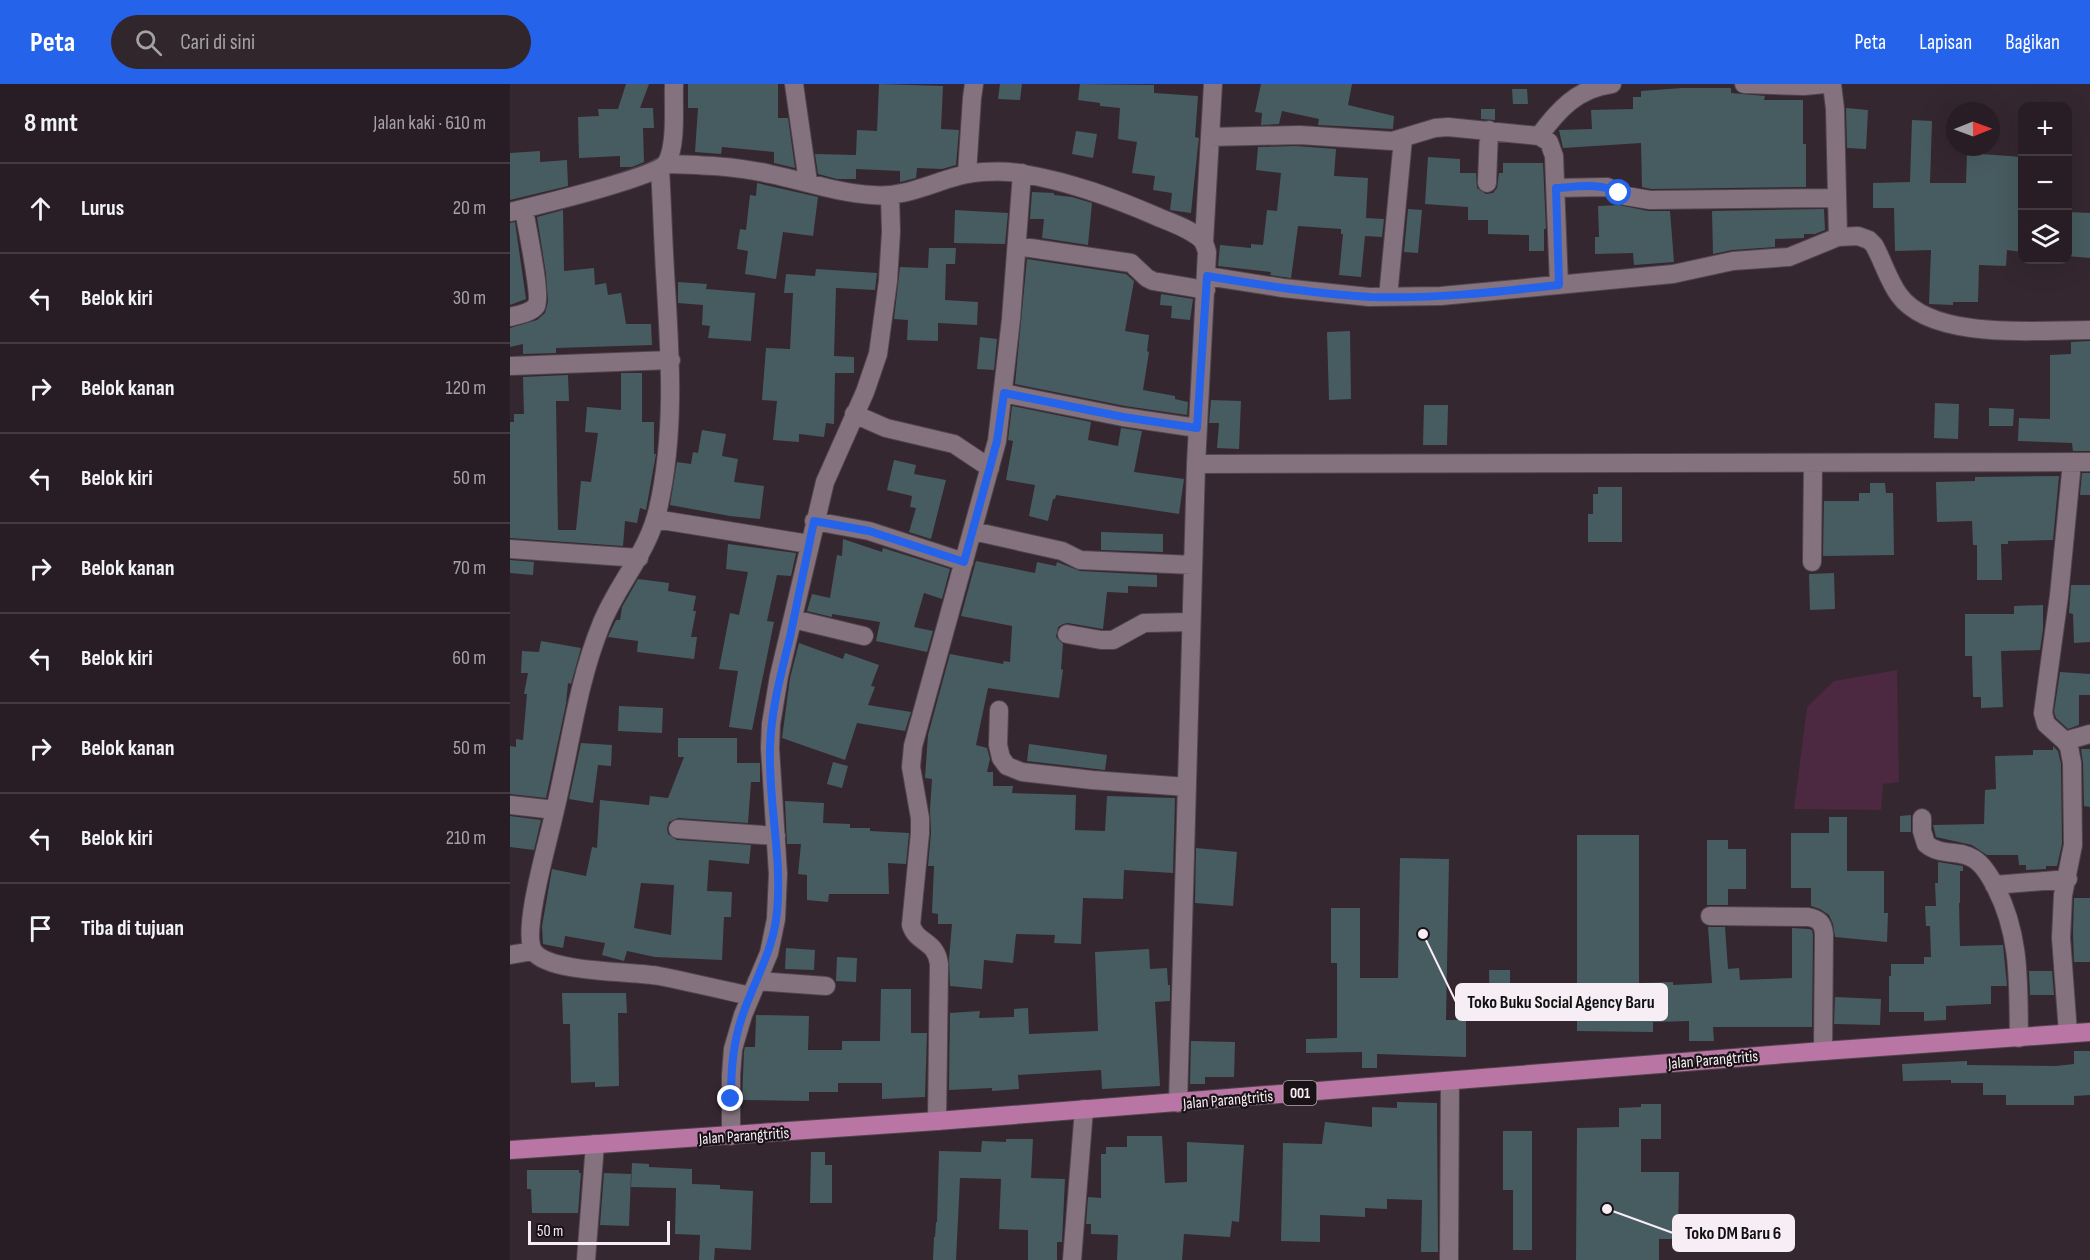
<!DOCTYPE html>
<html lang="id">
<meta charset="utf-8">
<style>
body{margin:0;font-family:"Sofia Sans Condensed",sans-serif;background:#30262c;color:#f1f3f6}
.controls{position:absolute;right:18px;top:18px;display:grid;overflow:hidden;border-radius:12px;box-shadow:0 6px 24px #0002}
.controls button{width:54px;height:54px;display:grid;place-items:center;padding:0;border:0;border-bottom:2px solid #443b41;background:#281d24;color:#f1f3f6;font:30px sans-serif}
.compass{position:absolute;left:1436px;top:18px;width:54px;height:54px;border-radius:50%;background:#281d24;box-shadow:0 6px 24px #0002;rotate:89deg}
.scale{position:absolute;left:18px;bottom:15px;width:142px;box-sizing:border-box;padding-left:6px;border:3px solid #f7edf4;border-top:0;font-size:16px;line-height:21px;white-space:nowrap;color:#f7edf4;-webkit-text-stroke:4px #191216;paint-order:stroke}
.stop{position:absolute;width:18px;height:18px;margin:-14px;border:4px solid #2563eb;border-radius:50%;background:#fff}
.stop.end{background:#2563eb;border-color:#fff;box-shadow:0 2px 6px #0008}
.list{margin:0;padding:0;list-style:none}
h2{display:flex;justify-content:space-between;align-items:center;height:78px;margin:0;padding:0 24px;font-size:26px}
h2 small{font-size:20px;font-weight:400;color:#a5a2a6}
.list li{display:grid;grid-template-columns:39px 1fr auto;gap:18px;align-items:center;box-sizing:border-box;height:90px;padding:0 24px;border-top:2px solid #443b41}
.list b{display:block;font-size:22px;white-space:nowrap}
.list em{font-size:20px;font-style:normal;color:#a5a2a6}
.icon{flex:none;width:33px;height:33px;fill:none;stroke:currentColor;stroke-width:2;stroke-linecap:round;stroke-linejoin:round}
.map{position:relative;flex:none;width:1580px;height:1176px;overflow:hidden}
header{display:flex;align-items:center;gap:36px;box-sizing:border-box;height:84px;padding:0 30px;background:#2563eb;color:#fff}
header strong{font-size:28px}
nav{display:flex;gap:33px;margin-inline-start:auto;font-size:21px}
.search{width:420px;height:54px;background:#30262c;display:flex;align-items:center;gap:15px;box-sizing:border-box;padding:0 21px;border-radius:33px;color:#a5a2a6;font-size:22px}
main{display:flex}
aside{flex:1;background:#281d24}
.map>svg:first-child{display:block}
.green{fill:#4c2841}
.building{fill:#475c60;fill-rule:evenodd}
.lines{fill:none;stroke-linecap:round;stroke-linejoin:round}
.minor-casing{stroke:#51454d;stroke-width:20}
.primary-casing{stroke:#51454d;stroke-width:20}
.minor{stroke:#84737e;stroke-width:18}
.primary{stroke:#b976a5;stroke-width:18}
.route{stroke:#2563eb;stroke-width:8}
.labels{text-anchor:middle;stroke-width:4.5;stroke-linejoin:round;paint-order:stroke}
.shield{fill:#191216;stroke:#b4abb1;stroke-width:1.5}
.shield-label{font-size:15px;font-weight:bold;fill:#f7edf4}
.street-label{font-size:16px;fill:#f7edf4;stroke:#191216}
.leader{fill:none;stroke:#f7edf4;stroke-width:2}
.callout-dot{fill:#f7edf4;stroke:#191216;stroke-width:2}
.callout{fill:#f7edf4;stroke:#f7edf4;stroke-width:2}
.callout-label{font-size:18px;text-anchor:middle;font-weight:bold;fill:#111}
</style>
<header>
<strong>Peta</strong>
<div class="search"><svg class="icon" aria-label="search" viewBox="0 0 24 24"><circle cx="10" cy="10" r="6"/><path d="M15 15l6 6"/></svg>Cari di sini</div>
<nav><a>Peta</a><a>Lapisan</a><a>Bagikan</a></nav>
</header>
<main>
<aside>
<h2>8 mnt<small>Jalan kaki · 610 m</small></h2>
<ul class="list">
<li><svg class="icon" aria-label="ahead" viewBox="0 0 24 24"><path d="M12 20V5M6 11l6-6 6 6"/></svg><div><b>Lurus</b></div><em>20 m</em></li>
<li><svg class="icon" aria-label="left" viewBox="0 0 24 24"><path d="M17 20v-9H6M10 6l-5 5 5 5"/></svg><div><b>Belok kiri</b></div><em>30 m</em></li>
<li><svg class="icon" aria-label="right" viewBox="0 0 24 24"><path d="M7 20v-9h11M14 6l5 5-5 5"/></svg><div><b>Belok kanan</b></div><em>120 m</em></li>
<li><svg class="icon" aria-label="left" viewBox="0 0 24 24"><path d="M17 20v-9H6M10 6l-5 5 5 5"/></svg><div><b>Belok kiri</b></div><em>50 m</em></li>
<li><svg class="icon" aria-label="right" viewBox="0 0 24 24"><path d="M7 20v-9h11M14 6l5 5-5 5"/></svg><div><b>Belok kanan</b></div><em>70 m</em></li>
<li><svg class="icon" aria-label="left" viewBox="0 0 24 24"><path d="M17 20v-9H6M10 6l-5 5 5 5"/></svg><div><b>Belok kiri</b></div><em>60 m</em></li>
<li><svg class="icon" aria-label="right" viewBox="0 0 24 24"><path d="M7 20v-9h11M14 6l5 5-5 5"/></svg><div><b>Belok kanan</b></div><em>50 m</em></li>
<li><svg class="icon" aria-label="left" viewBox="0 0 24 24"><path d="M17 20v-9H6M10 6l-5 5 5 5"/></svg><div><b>Belok kiri</b></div><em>210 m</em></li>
<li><svg class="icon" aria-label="arrive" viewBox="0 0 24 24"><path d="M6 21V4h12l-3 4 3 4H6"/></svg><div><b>Tiba di tujuan</b></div></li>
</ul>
</aside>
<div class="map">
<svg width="1580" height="1176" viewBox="0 0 1580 1176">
<rect width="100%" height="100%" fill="#352730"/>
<!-- green -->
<path class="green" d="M1387,586L1389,698L1373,700L1371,726L1284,725L1297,623L1324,597Z"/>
<!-- building -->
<path class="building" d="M116,0H139L130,24H143L144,44H133L134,78L122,83H110V72L69,74L68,33L89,32L88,25H108Z
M178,0H268V34H278L285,84L264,79V68L212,63L211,70L185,68L188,24H178Z
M369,0L433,2L431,45L449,46L446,81L432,85L407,84L406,94L390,98V87L346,85V95H327L308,90L305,70L346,71L347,46L367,47Z
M490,0H512L510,16L488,15Z
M570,0L644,1V9L688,12L685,53L689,54L688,61L681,129L660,126L662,109L643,106L645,92L622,89L627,58L608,55L610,24L590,22V19L568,16Z
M751,0H842L838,21L884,32L883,45L808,41L809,35L772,27L769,40L751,41L752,29L745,28Z
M1172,4H1221V9L1255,12L1254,16H1293V60H1296V103L1141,105L1132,103L1131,59L1053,64L1049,46L1082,45L1081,26L1123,25V13H1131V7Z
M1002,5H1017L1018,20H1003Z
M1336,24L1358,26L1356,65L1337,64Z
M971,25H985V36L971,35Z
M1402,36L1422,37L1420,99H1456L1457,69L1512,73V168L1497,166L1496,182L1469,181L1468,218H1443V221L1419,220L1421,166L1385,167L1384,124H1363V99L1400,98Z
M566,47L587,50L583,74L562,70Z
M786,62L826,65L824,92L858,94L856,134L874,135L872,153L855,152L851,193L829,191L833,150H831V145L788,142L781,194L760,191L761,188L708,182L710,161L741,164V160L753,161L757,126L767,127L771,89L746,86L748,63Z
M30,67V78L57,76L58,102L0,116V69Z
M918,73L950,75V89H966L967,104L976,110L983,109L987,104L989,89H993V79H1033L1036,145H1034V167H1019V151L978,150V136H958V123L915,120Z
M247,99L308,113L303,152L273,148L266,195L235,190L238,167L227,165L230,145L236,146L240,111L246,112Z
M522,108L544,109V111L562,113L582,119L578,161L532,154L534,135H520Z
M1109,121L1138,127H1160L1164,178L1124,181L1123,169L1085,170V153H1089L1088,122Z
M898,125L912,126L908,169L894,168Z
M1314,125L1315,146L1305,150H1294V154L1265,155V163L1222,166L1203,170L1202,127Z
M53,126L54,187L84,184L85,201L96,199L98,211L111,209L116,240H141L142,261L46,264V269L13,270V260L0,263V244L27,236L35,229L38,218L36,190L27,133Z
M445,126L498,129L495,160L444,159Z
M1557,128L1580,129V174L1557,172Z
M5,138L16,215L0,221V139Z
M419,164H446L445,180H436L435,216L468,218L467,241L428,239V257L397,256L398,236L384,235L390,183L418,184Z
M517,175L616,190L624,197L615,247L639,251L637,267L639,268L633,306L665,312V315L678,318L677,331L615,322L505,300Z
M306,185L367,189L365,206L326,204L324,272L344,273V289H325L324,340L316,339L314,353L289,350V358L263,356L267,317L252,316L256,264L280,265L283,209H274L276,190L305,192Z
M168,198L197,200L196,205L245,209L241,257L198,254L200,242L192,241L193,221L168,219Z
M651,210L683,215L680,236L661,234L662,222L650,221Z
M840,247L841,315L819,316L817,248Z
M470,253L487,255L484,286L467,285Z
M1580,257V367H1563L1562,359L1508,357L1509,334L1540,335V271L1561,270V258Z
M111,289H132V338H144V370H146L136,426L130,424L127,439L115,437L113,462L0,454V338H4V330H14L13,293L58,291L59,317H46L48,446H66L71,397L81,398L88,349L75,348L77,323L111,326Z
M701,316L731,317L729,365L707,364L709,339H699Z
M1425,319L1449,320L1448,355L1424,354Z
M914,321H938L937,361H913Z
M502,322L581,338L578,356L608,362L611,344L632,347L624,388L674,395L669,430L546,411L545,415H543L538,437L519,432L525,401L496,396L503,357L498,356Z
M1479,324L1504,325L1503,342H1479Z
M192,346L216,350L212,372L228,375L224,398L254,402L250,435L220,432L160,421L167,378L181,380L183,368L188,369Z
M384,376L406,381L404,390L436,396L421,455L399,448L406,424L400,423L402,412L377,406Z
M1572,389H1580V411H1570Z
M1549,392L1543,456L1498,457V460H1491L1492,496H1467V461H1463L1462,437L1427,438L1426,398L1465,397V393Z
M1360,399H1375L1376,409H1383L1384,471L1313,472L1314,417H1349V409H1360Z
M1088,403H1112V458H1078V430H1083V410H1088Z
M591,448L653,450V468L591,466Z
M333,455L372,468L373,464L440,485L432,515L414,509L404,543L423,547L417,568L366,557L370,538L322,530V533L297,527L302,510L320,514L327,471L332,472Z
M218,460L286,469L281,492L267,491L257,537L264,538L242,646L219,643L228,587L209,585L220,529L229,531L238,488L216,485Z
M0,476L24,478L23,491L0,489Z
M466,477L525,489L527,478L546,482L547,478L570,487L647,491V503L618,502V509L597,508L593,545L558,539L553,540L548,543L546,553L553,560L551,585L553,586L549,614L478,604L466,661L477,664L480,675L477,688H483V702H503L502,709L566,711L565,746L595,747L597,712L665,714L663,789L614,786L613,815L573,814L571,860L544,859L545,851L506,850L503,879L474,876L472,905L440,902L439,875L442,840H428V830L422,829L424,782H418L421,749L420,725L422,695L415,694L418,651L440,570L493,580L494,577L500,578L502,542L451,532Z
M1324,489L1325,525L1300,526L1299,490Z
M128,495L159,499L158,507L186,512L183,527H186L181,553H187L184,575L127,568L128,557L98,553L106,536H110L112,523Z
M1561,501H1580V558L1564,559L1563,530L1559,529Z
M1533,521V545L1530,566L1491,567L1493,623L1471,624V613H1463L1462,572H1455V530H1504V522Z
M31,557L71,564L61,600L58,599L56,620L36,714L0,710V662L6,663V655L13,656L17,610H14L18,589H11L12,567L29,568Z
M289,559L333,575L335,569L369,581L361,602L365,603L358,621L401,628L395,647L347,639L335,676L272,654L280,594Z
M1550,588L1580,590V611H1569V641L1558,645L1546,634L1544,628Z
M109,622L153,624L152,649L108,647Z
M168,654H227V679H250V698H241L238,739L168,734L159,738L157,744L158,750L167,756L241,761L239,780L199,776L197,807L222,808L221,833H214L212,876L145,873L117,867L114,877L92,871L95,859L55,852L53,864L33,860L32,842L42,785L76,792L82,763L87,764L90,716L139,721L140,712L158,714L174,673H168ZM131,799L164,801L161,851L124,844Z
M71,659L102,661L101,682L88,681L83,719L59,715Z
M519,660L597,671L595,686L517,677Z
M1543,662L1548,667L1551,680L1552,760L1547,782H1536V785L1516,786V781H1509L1508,771H1477L1462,761L1426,753L1423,741L1474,740L1475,706L1486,705L1485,672L1523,671V666H1543Z
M1571,665H1580V723L1574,722L1573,679Z
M323,678L338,682L332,704L317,700Z
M275,717L314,719L313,739L340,740V744H360V747L399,749L396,780L378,779L379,810H319L318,818L297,816V791L288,790L291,760H277Z
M1401,731V748H1390V732Z
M0,732L31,736L24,766L0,763Z
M1319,733H1337V787H1374V829H1378L1377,858L1325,853L1323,840L1319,831L1310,825L1301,822V804H1281V749H1319Z
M1067,751H1129V899L1163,898V901L1202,899L1198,843H1215L1218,885L1229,884L1230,896L1282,894V844L1299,845L1302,846L1303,851L1302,943H1203L1204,957H1179V937L1143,938V948L1067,947Z
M1197,756H1218V765H1236V805H1218V821H1197Z
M686,764L727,768L723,822L685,819Z
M890,774L939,775L936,936H956V973L867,970V984H852V968L796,969V955L827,954V879H821V824H850V894H888Z
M1428,778L1453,782V787H1450V819H1449L1450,862L1493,861L1497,902H1481V920L1436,922V936L1414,937V928H1379V892H1381V880H1414V873H1421L1420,842H1416L1415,822H1426L1425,799H1428Z
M1564,814H1580V878H1564L1563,848Z
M276,864L305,866L304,886L275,885Z
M639,865L640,885L657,884L658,901H660V917L645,918L650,1002L592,1005L591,986L508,991L509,1005L482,1007V1004L439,1006L440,929L470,927L469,934L504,933V925L518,924L519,950L588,947L585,868Z
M327,873L347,874L346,898L326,897Z
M979,886H1000V933H980Z
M1519,887H1542L1544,911H1520Z
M371,905H401V949H417L415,1013L372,1015V999H328V1008H299V1017L232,1016L234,967L235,963H245L246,931L299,932L298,966H332V957H370Z
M52,909H116L117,929H108L109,1002L85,1003V998L61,999L60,940H53Z
M1325,913L1371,915L1370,941L1324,940Z
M681,957L725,958L724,993H695V1000H680Z
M1564,967H1580V1011L1564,1012V1021H1496V1011H1473V999H1441V996L1393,997L1392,980L1457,977V981L1546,982L1564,980Z
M887,1018L927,1019L928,1168H911L912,1116L877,1115V1125L855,1124V1133L810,1131V1158L771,1157L773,1059L812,1060L815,1038L862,1043V1023L887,1024Z
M1131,1020H1151V1055H1131V1088H1169L1168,1155H1149V1176H1066L1067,1044L1109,1043V1024L1131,1023Z
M993,1047H1022V1166H1003V1106H993Z
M617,1052H652L655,1099L677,1098V1058L734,1061L729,1138L722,1137L720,1153L674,1150L672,1176H607L608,1151L581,1150V1140H576L578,1113L591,1114V1070H596V1063H617Z
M496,1055H523L521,1094L555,1095L552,1158H547V1176H518V1146L489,1145L491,1095L450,1094L446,1176H423L424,1153H425L426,1138H427L429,1067L471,1068L472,1057L496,1058Z
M301,1068H315V1081H322V1119H300Z
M122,1079L139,1080V1083L182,1085V1100L210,1101V1105L243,1107L241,1166L205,1164L204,1176H189L190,1151L165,1150L166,1104L121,1103Z
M17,1086H69V1089H71L68,1129H22L21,1105H17Z
M94,1089L121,1090L119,1142L90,1141Z"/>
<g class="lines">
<defs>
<path id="minor" d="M284,0L298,98
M1234,0L1294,2L1315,0
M1322,0L1325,25L1328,153
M1029,52C1048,26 1068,4 1102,0
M700,53L790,51L882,57L925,44L938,43L1029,52L1039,58L1044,72L1049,201
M156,80C191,81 226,82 260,90C294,97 328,109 362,111C401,115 435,90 473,88C487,87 500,87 514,90C561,98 604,114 648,133C662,139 681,145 692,156C695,160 696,164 697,168L686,380
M150,85C152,119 153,154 155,188C160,268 166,347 148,425C138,469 107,500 91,541C67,600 60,664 45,726C40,751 10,850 24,868C40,889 121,887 149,892C179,898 209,905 240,912
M457,89L462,14L464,0
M977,99L979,46
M1046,104L1097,103L1116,112L1140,116L1326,114
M0,128C24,122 148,93 157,78C167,59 163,21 164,0
M694,158L703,0
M507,162L621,179L637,194L643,197L696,206
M697,192L773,204L859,213L931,212L1163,190L1223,177L1279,173L1328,153L1348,152L1359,156L1364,161C1373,177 1378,196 1389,211C1422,257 1529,246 1580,246
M878,213L893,55
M0,233C7,231 21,229 26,222C32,213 16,140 14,125
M0,282L161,276
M493,309L613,333L687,344
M344,330L376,344L444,360L480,384
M145,435L299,460
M304,437L359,447L454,478
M463,447L552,467L570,476L683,481
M0,465L129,474
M1302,478L1303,379
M283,535L354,552
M557,550L591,556H603L634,539L681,538
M489,626L488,661L491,674L497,682L512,688L582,696L677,703
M1555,657L1580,650
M0,721L45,726
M1412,734V747L1416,760C1432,773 1449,765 1464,775C1474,781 1481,794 1486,804C1511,853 1508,900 1509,954
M168,745L266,752
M1484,801L1558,795
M1200,832L1298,833C1309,835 1313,839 1314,850L1313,967
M0,871L23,867
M247,897L316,902
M1558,949L1551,854L1553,811L1563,761L1562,679L1559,663L1555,657L1536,640L1533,629L1549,512L1562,378
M668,1019L686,380L1580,378
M427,1037L429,880C426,856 407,860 401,841L410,749V734L401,683L403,662L487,357L501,235L512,89
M221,1052V991L223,965L233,931L259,869L266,835L268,790L260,664L261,640L269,592L315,398L355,308L368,270L378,197L381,148L380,111
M76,1176L85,1060
M562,1176L574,1025
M939,1176L940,997"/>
<path id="primary" d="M0,1066L427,1037L1313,967L1580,948"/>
</defs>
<!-- minor casing -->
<use href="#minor" class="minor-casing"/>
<!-- primary casing -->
<use href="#primary" class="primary-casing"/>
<!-- minor -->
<use href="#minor" class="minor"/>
<!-- primary -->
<use href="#primary" class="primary"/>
</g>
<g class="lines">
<!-- route -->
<path class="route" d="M221,1015C221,985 223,958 233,930C244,898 261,870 266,836C274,779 258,721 260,664C261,626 271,590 280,553C288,514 296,476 304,437L359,447L454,478L487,357L494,309L613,333L687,344L697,192C751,201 806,210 861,213C924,215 987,208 1049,201L1046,104C1066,103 1091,98 1109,109"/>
</g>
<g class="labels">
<!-- shield labels -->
<rect class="shield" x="773.5" y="997" width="33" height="24" rx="4.5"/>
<g class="shield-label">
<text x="790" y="1014">001</text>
</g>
<!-- street labels -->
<g class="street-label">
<text transform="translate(1203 975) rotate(-5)" y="6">Jalan Parangtritis</text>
<text transform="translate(718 1015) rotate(-5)" y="6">Jalan Parangtritis</text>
<text transform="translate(234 1051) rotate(-4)" y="6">Jalan Parangtritis</text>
</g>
</g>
<!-- callouts -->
<path class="leader" d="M913 850L946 918M1097 1125L1163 1149"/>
<g class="callout-dot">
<circle cx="913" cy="850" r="6"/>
<circle cx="1097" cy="1125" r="6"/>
</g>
<g class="callout">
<rect x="946" y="900" width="211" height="36" rx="6"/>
<rect x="1163" y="1131" width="121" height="36" rx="6"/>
</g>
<g class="callout-label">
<text x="1051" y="924">Toko Buku Social Agency Baru</text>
<text x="1223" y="1155">Toko DM Baru 6</text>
</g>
</svg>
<div class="controls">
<button>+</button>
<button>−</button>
<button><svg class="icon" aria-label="layers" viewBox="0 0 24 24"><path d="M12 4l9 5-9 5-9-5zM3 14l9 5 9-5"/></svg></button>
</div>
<svg class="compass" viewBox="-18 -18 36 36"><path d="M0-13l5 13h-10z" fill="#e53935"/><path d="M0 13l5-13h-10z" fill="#a5a2a6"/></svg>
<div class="scale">50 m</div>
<div class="stop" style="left:1109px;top:109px"></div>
<div class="stop end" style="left:221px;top:1015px"></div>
</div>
</main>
